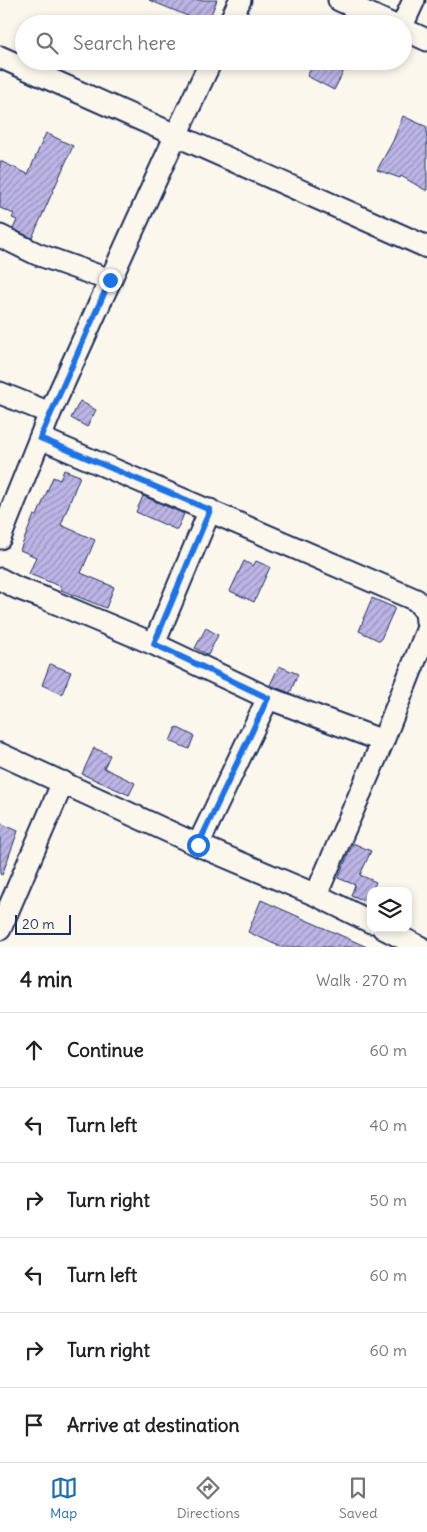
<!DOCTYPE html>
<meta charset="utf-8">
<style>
body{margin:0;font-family:Delius,sans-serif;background:#f6f6f6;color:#202124}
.controls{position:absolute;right:15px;bottom:15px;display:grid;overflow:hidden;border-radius:10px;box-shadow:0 2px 8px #0003}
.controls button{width:45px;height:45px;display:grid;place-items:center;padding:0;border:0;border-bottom:1px solid #e0e0e0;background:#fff;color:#202124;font:25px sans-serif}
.scale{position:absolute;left:15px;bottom:12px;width:56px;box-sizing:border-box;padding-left:5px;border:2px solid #1b2f5e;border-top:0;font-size:14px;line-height:18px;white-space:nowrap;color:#1b2f5e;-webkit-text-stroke:4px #fbf7ec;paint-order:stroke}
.stop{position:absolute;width:15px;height:15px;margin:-11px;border:4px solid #1a73e8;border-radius:50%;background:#fff}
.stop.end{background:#1a73e8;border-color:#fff;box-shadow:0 1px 5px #0008}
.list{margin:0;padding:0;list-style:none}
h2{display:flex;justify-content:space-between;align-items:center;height:65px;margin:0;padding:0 20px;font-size:21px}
h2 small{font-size:16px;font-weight:400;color:#757577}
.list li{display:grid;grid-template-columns:32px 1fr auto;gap:15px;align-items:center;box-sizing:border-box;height:75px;padding:0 20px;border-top:1px solid #e0e0e0}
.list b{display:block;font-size:19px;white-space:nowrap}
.list em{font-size:16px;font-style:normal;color:#757577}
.icon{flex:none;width:28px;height:28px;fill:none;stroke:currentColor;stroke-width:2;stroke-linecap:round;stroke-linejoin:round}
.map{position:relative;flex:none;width:427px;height:947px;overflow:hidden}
.search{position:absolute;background:#fff;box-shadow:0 2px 8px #0003;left:15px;right:15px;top:15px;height:55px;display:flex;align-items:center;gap:12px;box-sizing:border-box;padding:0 18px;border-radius:28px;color:#757577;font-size:19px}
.sheet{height:515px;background:#fff}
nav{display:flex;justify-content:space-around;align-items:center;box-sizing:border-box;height:70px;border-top:1px solid #e0e0e0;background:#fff;font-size:14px;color:#757577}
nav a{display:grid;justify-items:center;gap:2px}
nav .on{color:#1f6fb2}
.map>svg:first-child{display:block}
.building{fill:url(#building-hatch);stroke:#1b2f5e}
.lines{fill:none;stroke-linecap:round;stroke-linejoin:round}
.street-casing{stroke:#1b2f5e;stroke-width:25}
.street{stroke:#fbf7ec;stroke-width:21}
.route{stroke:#1a73e8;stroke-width:6}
</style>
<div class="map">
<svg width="427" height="947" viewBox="0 0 427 947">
<defs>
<pattern id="building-hatch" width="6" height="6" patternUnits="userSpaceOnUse" patternTransform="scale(1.25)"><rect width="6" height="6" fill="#bcb4e5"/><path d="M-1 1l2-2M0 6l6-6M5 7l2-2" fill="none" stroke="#9893bd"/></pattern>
</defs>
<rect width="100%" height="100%" fill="#fbf7ec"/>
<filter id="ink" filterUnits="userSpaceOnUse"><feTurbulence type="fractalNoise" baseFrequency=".02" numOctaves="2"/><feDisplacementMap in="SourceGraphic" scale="10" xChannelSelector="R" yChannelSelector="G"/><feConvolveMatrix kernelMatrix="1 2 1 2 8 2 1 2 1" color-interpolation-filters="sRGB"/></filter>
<g filter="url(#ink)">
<!-- building -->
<path class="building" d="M149,0H217L207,24Z
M315,61H349L334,90L307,76Z
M403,116L427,127V191L401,176L400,178L377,170L393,141Z
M46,133L73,146L32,238L13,229L17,220L12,218L14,214L0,208V161L28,174Z
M80,401L96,410L87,427L71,418Z
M64,470L80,476L61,525L95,540L81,573L114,587L106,608L61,590L62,587L29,574L36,557L20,550L34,515L37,516L53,477L60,480Z
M143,496L184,514L177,530L136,512Z
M244,561L253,566L256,561L270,567L254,602L230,591Z
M372,598L395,608L380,641L359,631L364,619H363Z
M206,628L218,635L208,655L195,648Z
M50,664L71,672L62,694L42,685Z
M279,666L298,674L290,693L270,685Z
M176,727L194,736L189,749L170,741Z
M94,748L110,755L104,768L135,783L129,795L82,774Z
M0,823L18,831L2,875L0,874Z
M353,843L371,851L360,875L376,882L367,902L351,895L355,885L338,878Z
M261,900L367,947H281L248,932Z"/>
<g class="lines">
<defs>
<path id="street" d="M339,0L391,24
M229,24L240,0
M403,24L414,0
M403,29L427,40
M0,57L427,247
M0,236L37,254L110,280
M0,393L50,413
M40,438L416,600L426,612L427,622
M0,538L50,413L176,135L211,61
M0,579L17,588L44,598L154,644L268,698L383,741L316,895
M154,644L210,510
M383,741L427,630
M0,754L198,845L316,895L371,922
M198,845L268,698
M383,928L420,947
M0,929L63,782"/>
</defs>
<!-- street casing -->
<use href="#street" class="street-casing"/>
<!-- street -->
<use href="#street" class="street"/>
</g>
</g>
<g class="lines" filter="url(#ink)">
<!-- route -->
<path class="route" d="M110,280L40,438L210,510L154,644L268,698L198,845"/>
</g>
</svg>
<div class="controls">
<button><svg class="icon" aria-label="layers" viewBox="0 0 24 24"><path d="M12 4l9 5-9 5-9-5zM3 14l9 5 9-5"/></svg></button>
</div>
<div class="scale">20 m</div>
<div class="stop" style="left:198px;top:845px"></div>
<div class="stop end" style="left:110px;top:280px"></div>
<div class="search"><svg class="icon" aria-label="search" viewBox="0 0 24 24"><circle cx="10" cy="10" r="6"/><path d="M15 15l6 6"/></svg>Search here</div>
</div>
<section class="sheet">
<h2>4 min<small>Walk · 270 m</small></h2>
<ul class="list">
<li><svg class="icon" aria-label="ahead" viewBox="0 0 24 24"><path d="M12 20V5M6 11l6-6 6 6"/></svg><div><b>Continue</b></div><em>60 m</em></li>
<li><svg class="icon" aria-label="left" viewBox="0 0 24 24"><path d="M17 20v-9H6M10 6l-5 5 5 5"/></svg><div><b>Turn left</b></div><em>40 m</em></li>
<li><svg class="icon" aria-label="right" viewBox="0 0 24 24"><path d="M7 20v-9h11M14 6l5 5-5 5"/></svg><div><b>Turn right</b></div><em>50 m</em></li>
<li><svg class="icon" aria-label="left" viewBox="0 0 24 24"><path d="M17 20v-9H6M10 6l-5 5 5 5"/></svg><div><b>Turn left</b></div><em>60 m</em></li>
<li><svg class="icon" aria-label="right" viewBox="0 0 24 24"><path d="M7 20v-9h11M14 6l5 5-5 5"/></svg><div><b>Turn right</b></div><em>60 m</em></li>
<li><svg class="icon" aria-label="arrive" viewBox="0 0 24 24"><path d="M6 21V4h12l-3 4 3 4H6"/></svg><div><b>Arrive at destination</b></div></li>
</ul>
</section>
<nav>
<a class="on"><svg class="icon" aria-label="map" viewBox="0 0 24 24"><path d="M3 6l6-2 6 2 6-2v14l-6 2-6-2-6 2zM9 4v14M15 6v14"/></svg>Map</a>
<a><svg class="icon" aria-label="directions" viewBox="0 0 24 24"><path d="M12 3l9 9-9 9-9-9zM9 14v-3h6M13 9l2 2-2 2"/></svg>Directions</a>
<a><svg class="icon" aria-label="saved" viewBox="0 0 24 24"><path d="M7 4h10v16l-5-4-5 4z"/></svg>Saved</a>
</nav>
